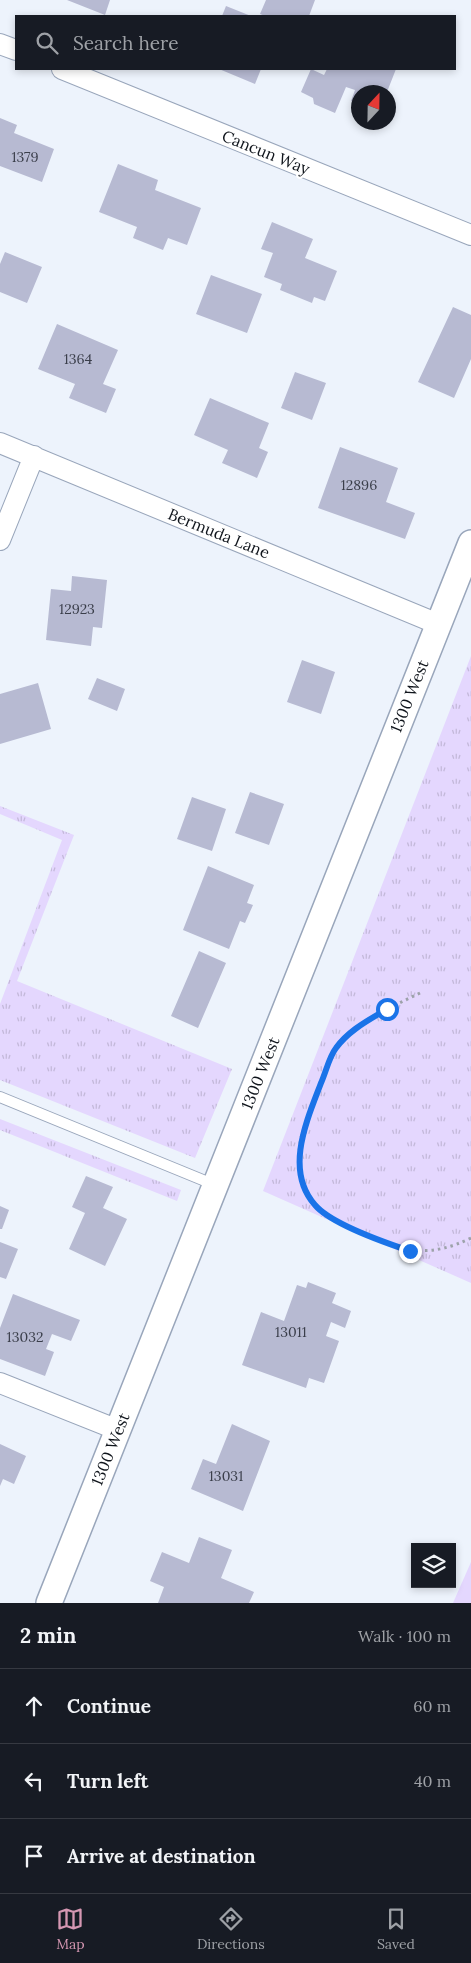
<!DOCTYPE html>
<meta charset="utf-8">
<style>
body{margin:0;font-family:Lora,serif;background:#20242c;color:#f1f3f6}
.controls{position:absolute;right:15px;bottom:15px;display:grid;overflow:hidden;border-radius:0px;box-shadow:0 2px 8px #0003}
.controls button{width:45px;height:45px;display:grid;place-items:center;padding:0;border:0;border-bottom:1px solid #363941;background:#171b24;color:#f1f3f6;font:25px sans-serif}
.compass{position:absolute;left:351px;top:85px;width:45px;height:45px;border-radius:50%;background:#171b24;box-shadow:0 2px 8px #0003;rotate:22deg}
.stop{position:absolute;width:15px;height:15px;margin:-11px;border:4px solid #1a73e8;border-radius:50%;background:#fff}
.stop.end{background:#1a73e8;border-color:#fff;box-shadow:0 1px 5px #0008}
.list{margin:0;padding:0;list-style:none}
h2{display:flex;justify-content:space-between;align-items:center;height:65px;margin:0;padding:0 20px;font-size:21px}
h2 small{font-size:16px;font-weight:400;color:#9ea1a6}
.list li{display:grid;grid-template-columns:32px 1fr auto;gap:15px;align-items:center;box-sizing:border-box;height:75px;padding:0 20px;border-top:1px solid #363941}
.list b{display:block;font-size:19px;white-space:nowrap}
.list em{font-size:16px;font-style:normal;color:#9ea1a6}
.icon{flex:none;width:28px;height:28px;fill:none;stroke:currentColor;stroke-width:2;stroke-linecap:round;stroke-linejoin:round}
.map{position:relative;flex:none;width:471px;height:1603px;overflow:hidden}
.search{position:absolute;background:#171b24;box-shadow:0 2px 8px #0003;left:15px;right:15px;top:15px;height:55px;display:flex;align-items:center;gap:12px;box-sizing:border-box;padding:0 18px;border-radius:0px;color:#9ea1a6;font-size:19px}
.sheet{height:290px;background:#171b24}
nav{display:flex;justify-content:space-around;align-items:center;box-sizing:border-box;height:70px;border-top:1px solid #363941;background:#171b24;font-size:14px;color:#9ea1a6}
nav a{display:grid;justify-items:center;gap:2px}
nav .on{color:#d597b2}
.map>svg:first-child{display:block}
.grass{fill:url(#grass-tufts)}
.pitch{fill:#e4d7fe}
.building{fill:#b7bad2}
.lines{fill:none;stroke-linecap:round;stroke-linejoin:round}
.service-casing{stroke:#99a6bb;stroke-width:12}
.minor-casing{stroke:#99a6bb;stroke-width:22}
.tertiary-casing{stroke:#99a6bb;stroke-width:28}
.path{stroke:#9da2aa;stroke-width:3;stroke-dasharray:2.5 4;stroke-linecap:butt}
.service{stroke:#fff;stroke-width:10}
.minor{stroke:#fff;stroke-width:20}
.tertiary{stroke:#fff;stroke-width:25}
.route{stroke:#1a73e8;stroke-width:6}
.labels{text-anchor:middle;stroke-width:4.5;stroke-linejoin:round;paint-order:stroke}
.number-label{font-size:14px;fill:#3a3e4a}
.street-label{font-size:16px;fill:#10151c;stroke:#fff}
</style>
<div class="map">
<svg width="471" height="1603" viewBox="0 0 471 1603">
<defs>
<pattern id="grass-tufts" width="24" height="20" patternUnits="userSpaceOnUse" patternTransform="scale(1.25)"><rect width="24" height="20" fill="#e4d7fe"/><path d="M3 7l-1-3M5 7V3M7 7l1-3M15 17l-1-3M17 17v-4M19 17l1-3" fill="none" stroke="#c3b8d9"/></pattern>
</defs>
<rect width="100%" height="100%" fill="#edf3fc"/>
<!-- grass -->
<path class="grass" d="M471,656V1283L263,1191Z
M0,806L74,835L17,981L232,1069L195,1158L0,1080V1004L62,840L0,814Z
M0,1119L181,1190L177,1201L0,1130Z"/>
<!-- pitch -->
<path class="pitch" d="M471,1562V1603H453Z"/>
<!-- building -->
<path class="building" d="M67,0H110L105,15Z
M266,0H315L309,16H265L260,14Z
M226,6L251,16H222Z
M219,69H261L255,84Z
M311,69L324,75L327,69H396L387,92H358V104L351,101L355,90L346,87L335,113L314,104L313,98L301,92Z
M0,118L17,125L14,133L54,149L42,182L0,166Z
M118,164L158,180L155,190L201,208L187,245L168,238L163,250L133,238L137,227L99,212Z
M272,222L313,239L305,258L337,271L325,301L314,297L312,303L280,290L282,284L264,277L273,253L261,249Z
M5,252L42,267L27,303L0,292V264Z
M211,275L262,294L247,333L196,314Z
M453,307L471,315V359L454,398L418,382Z
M57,324L118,350L103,384L116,389L106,413L69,398L75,384L38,369Z
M295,372L326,383L312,420L281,408Z
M210,398L269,423L259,448L268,452L257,478L222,463L228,450L194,435Z
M340,447L398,468L386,502L415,513L405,539L318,508Z
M72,576L107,580L102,628L93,627L91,646L46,640L51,589L71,591Z
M302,660L335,672L321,714L287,702Z
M97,678L125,689L117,711L88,699Z
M38,683L51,729L0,744V694Z
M250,792L284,804L269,845L235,833Z
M192,797L226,809L212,851L177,839Z
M208,866L254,885L247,903L253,905L245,923L240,921L229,949L183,930Z
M199,951L226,963L198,1028L171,1016Z
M86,1176L113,1187L103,1208L127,1219L105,1266L69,1249L85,1213L72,1207Z
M0,1206L9,1210L2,1229H0Z
M0,1242L18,1249L6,1279L0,1277Z
M308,1282L336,1293L332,1303L351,1311L345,1328L331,1322L326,1336L339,1341L324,1383L309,1378L306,1388L242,1365L261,1312L284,1321L297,1285L306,1288Z
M13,1294L80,1320L71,1341L52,1334L46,1349L54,1352L45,1376L0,1359V1328Z
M232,1424L270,1441L243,1511L191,1489L203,1459L216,1464Z
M0,1444L26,1456L14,1484L3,1479L0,1486Z
M199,1537L232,1550L221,1578L254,1592L249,1603H158L164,1587L150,1581L162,1552L189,1563Z"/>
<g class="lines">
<defs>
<path id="service" d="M0,1097L215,1185"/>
<path id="minor" d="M0,44L16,50
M62,69L471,235
M0,443L438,624
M0,540L34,456
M0,1383L118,1430"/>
<path id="tertiary" d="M49,1603L471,543"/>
</defs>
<!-- service casing -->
<use href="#service" class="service-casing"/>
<!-- minor casing -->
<use href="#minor" class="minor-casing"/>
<!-- tertiary casing -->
<use href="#tertiary" class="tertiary-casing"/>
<!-- path -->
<path class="path" d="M420,993C389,1008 360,1021 337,1046C329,1054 320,1087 315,1099C311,1112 304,1125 301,1138C295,1166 303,1201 328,1217C340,1225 356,1229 369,1235C409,1253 431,1257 471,1238"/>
<!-- service -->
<use href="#service" class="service"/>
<!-- minor -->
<use href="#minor" class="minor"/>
<!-- tertiary -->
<use href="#tertiary" class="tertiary"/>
</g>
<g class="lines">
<!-- route -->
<path class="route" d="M387,1009C369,1020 349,1030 336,1048C329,1057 326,1072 321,1083C307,1120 284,1170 315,1205C331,1224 386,1243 410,1251"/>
</g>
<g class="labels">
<!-- number labels -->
<g class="number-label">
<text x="25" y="162">1379</text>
<text x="78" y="364">1364</text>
<text x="359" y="490">12896</text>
<text x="77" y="614">12923</text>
<text x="291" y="1337">13011</text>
<text x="25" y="1342">13032</text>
<text x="226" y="1481">13031</text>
</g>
<!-- street labels -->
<g class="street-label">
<text transform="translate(266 152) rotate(22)" y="6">Cancun Way</text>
<text transform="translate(219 533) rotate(22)" y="6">Bermuda Lane</text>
<text transform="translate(409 696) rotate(-68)" y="6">1300 West</text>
<text transform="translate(260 1073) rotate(-68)" y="6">1300 West</text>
<text transform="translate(110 1449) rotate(-68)" y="6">1300 West</text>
</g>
</g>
</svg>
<div class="controls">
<button><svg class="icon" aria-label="layers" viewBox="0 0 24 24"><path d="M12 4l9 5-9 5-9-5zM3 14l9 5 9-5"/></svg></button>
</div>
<svg class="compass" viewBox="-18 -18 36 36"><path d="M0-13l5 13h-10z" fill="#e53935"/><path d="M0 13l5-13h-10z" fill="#9ea1a6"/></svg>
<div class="stop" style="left:387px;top:1009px"></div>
<div class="stop end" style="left:410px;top:1251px"></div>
<div class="search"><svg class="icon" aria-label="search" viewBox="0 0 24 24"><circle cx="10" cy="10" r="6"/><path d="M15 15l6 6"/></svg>Search here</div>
</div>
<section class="sheet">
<h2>2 min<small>Walk · 100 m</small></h2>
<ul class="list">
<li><svg class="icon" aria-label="ahead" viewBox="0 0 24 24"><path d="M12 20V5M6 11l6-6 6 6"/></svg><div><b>Continue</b></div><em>60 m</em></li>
<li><svg class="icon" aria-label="left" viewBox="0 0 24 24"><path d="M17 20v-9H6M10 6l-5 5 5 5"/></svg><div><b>Turn left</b></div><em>40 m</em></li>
<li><svg class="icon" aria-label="arrive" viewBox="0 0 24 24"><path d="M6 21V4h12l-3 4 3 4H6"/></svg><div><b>Arrive at destination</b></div></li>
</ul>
</section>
<nav>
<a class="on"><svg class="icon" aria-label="map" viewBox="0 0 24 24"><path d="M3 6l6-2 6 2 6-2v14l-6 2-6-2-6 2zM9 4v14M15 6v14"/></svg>Map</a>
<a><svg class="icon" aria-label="directions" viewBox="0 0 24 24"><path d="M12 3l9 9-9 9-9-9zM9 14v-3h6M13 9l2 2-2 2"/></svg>Directions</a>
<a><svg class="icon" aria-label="saved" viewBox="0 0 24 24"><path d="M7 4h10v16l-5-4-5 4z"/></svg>Saved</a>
</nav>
